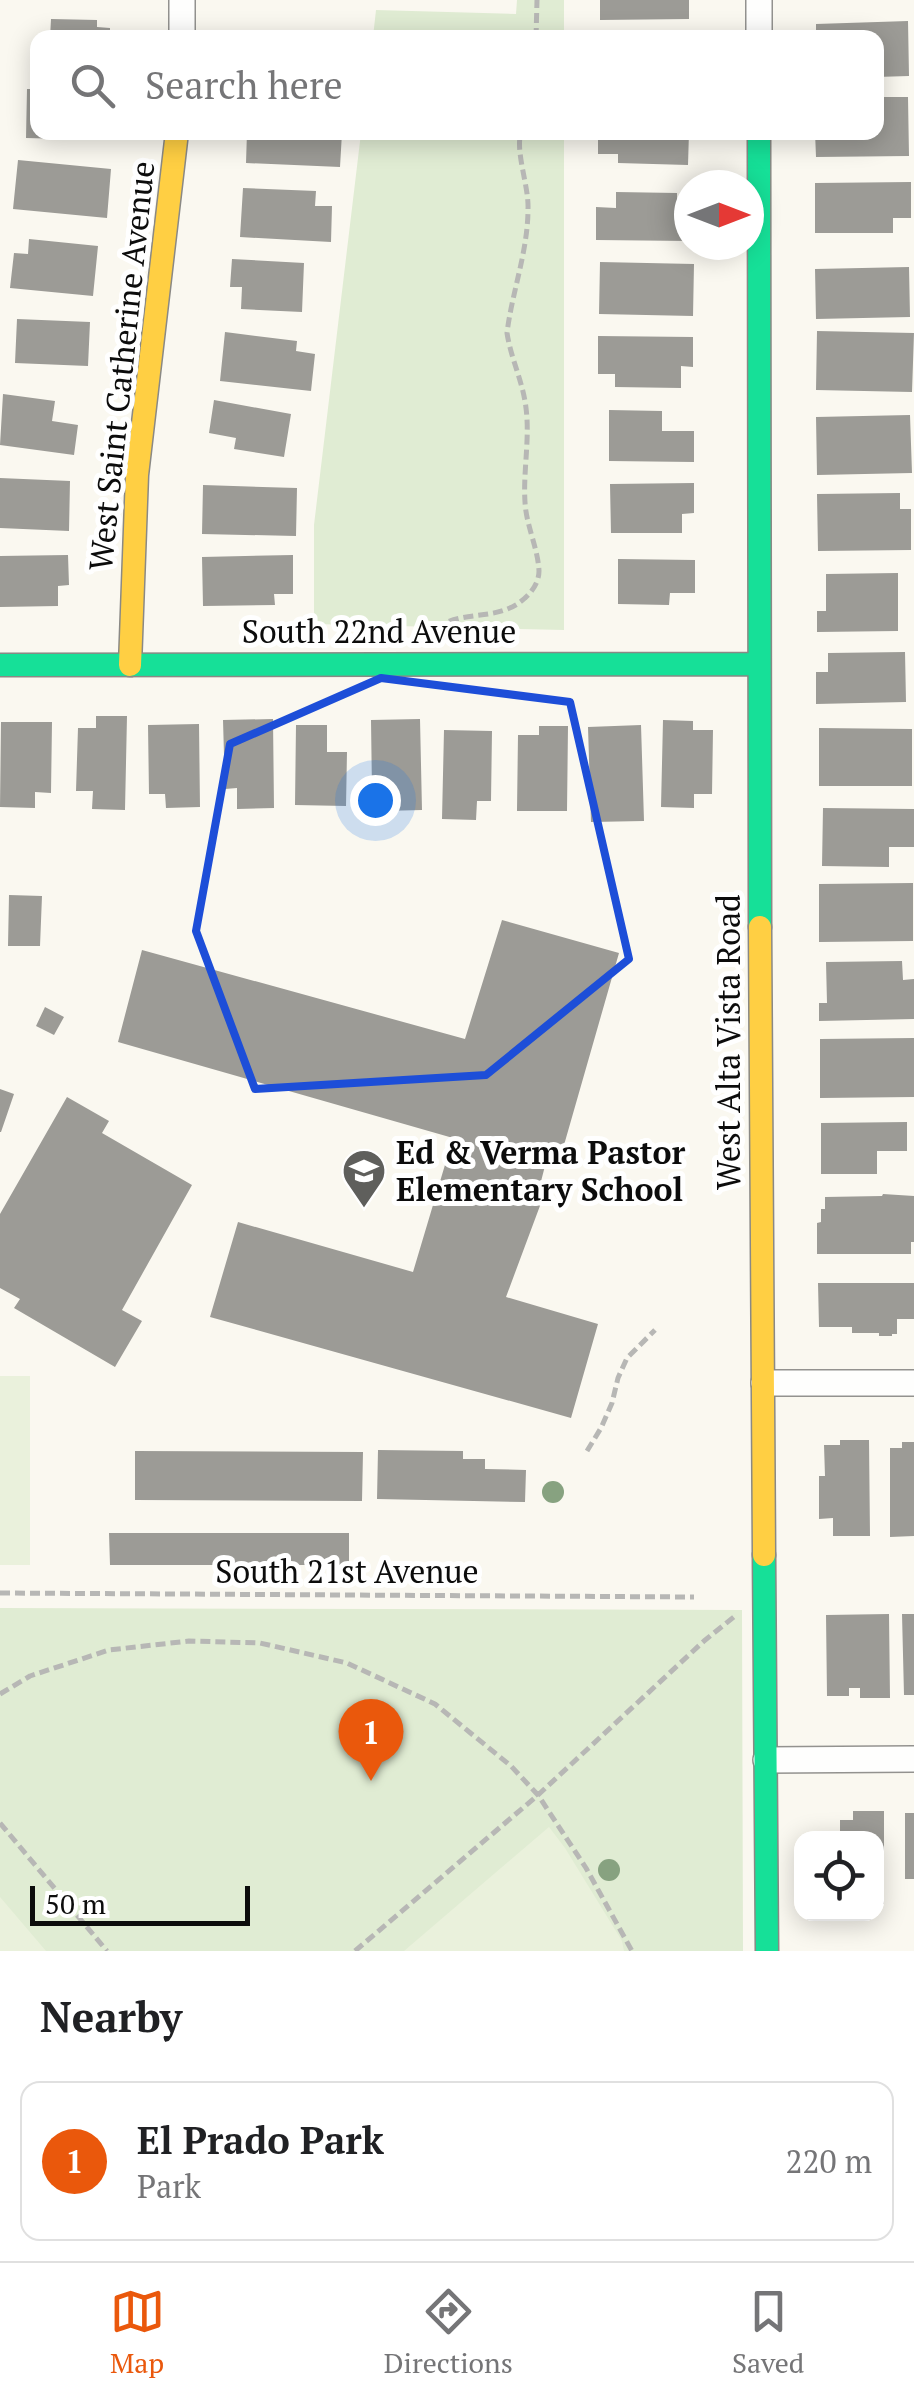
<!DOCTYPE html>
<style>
body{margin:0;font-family:"PT Serif",serif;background:#f2f2f2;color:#202124}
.controls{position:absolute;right:30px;bottom:30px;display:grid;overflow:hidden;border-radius:20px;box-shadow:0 5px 25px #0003}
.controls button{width:90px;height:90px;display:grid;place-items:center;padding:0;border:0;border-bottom:2px solid #e0e0e0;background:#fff;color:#202124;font:50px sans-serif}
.compass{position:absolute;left:674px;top:170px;width:90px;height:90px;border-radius:50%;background:#fff;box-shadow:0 5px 25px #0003;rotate:90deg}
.scale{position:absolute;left:30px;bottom:25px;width:220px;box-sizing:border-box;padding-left:10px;border:5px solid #0c0c0c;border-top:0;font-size:28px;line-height:35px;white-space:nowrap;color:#0c0c0c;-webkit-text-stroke:8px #fff;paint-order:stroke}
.you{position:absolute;left:375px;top:800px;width:35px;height:35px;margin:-25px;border:8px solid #fff;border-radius:50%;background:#1a73e8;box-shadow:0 0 0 15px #1a73e833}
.badge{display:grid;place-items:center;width:65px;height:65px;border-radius:50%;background:#ea580c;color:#fff;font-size:32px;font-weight:700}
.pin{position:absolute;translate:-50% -82px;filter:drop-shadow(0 2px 5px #0008)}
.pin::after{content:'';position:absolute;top:52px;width:35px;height:30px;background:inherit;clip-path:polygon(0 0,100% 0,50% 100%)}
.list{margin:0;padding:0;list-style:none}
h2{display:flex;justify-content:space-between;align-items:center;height:130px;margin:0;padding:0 40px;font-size:42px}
h2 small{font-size:32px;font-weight:400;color:#757577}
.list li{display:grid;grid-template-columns:65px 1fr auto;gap:30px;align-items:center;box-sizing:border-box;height:160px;margin:0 20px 20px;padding:0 20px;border:2px solid #e0e0e0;border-radius:20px}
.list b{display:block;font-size:38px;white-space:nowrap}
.list p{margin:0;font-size:32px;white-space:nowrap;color:#757577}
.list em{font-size:32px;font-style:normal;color:#757577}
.icon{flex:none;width:55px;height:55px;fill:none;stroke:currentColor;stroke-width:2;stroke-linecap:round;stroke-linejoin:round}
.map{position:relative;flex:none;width:914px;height:1951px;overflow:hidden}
.search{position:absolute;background:#fff;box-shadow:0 5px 25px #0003;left:30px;right:30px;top:30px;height:110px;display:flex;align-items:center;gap:25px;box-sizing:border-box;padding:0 35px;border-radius:20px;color:#757577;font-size:38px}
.sheet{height:310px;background:#fff}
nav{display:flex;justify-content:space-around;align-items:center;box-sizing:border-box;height:140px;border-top:2px solid #e0e0e0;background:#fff;font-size:28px;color:#757577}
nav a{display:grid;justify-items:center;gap:5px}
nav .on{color:#ea580c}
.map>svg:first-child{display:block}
.park{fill:#e0ecd3}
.pitch{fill:#eaf1dc}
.building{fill:#9c9b96}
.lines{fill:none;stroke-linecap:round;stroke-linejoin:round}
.street-casing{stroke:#93928f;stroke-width:28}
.fast-casing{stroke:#8a8985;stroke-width:25}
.slow-casing{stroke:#8a8985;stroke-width:25}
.path{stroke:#b7b7b5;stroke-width:5;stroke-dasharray:10 5;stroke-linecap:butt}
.street{stroke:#fefefd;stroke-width:25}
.fast{stroke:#16e098;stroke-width:22}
.slow{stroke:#ffcf43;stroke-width:22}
.tree{fill:#87a280}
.marked{fill:none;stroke:#1d4ed8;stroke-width:8;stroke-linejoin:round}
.labels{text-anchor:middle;stroke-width:10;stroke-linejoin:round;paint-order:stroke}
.street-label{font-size:32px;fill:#0c0c0c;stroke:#fff}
.poi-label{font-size:32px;font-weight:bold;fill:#0c0c0c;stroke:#fff;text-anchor:start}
</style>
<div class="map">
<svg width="914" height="1951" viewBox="0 0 914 1951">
<rect width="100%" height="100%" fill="#faf8f0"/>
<!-- park -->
<path class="park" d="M517,0H564V37H373L376,10L516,14Z
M361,133H564V630L314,624V525Z
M0,1608L742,1610L743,1951H0Z"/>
<!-- pitch -->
<path class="pitch" d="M0,1376H30V1565H0Z
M549,1827L565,1848L622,1941L624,1951H404Z
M0,1897L46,1951H0Z"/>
<!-- building -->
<path class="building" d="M600,0H689V19L600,20Z
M51,19L97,20V27L110,28V38H50Z
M908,21L909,76L876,77V38H816V24Z
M27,89H38V132H103V140L26,138Z
M876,97H908L909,156L816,157L815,132H876Z
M247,132L342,133L340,167L246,163Z
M598,132H689L688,165L618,163V154H598Z
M18,160L111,169L107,218L13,209Z
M911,182V218H893V233H815V183Z
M243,188L316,191L315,206H332L331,242L240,237Z
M616,192L677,193V212H689V241L596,240V207L616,208Z
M29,239L98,246L93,296L10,288L14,253L28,254Z
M232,259L304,263L302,312L241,309L242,287H230Z
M600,262L694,264L693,316L599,314Z
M909,267L910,317L816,319L815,269Z
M17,319L90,322L88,366L15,363Z
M817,331L914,333L912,392L816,390Z
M225,332L297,341L296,351L315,354L311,391L220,381Z
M598,336L693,337V367L681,366V388L615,387V374H598Z
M3,394L55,401L52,421L78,425L74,455L0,445Z
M214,400L291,414L284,457L234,449L236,438L209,433Z
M609,410L662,411V431H694V462L609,461Z
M910,415L912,473L817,475L816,417Z
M0,478L70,481L69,531L0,528Z
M694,483V513L682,514V533H611L610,484Z
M203,485L297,488L296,536L202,534Z
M900,493V509H911V550L818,551L817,494Z
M68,555L69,585L58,586V606L0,607V556Z
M293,555V594H274L275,605L203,606L202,557Z
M618,559L695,560V593H670L669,605L618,604Z
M898,573V631L817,632V611H826V574Z
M905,652L906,702L816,704V672H828V653Z
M96,716H127L125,810L92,809L93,791H76L78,728H96Z
M273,719L274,808L237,809V788L225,789L223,720Z
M420,719L422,810L383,811V791H372L371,720Z
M663,720L693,721V730H713L712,794H694V808L661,807Z
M1,722H52L51,793L35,792V808L0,807Z
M199,724L200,807L166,808L165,794H149L148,725Z
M296,725H327V752H347L346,806L295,805Z
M641,725L644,821L591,822L588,727Z
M539,726H568L567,811H517L518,735H539Z
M819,728L912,729V786H819Z
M444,730L492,731L491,801H477L476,820L442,819Z
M823,808L914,809V847H889V867L822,866Z
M913,883V941L819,942V884Z
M9,895L42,896L40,946H8Z
M502,920L619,953L558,1166L546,1162L538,1193L544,1195L506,1297L598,1324L571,1418L210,1317L238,1222L413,1272L453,1138L118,1042L142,950L465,1039Z
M902,961L903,980L914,979V1019L819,1021V1003H827L826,962Z
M45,1007L64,1017L54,1035L36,1026Z
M914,1038V1097L820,1098V1039Z
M0,1089L14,1094L1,1132H0Z
M67,1097L109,1121L102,1133L192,1185L122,1310L142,1321L115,1367L14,1308L20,1299L0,1288V1214Z
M907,1122V1151H877V1174H821V1123Z
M883,1194L914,1196V1242H911V1254H817V1223L821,1222V1209H825V1197L882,1196Z
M818,1283H914V1319H897V1334H892V1336H879V1333H852V1327H819Z
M840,1440H869L870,1536H833V1518L819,1519V1476H825L824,1445H840Z
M902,1442H914V1536L890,1537V1448H902Z
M378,1450L463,1451V1459H485V1469L526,1470L525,1502L377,1499Z
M135,1451L363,1452L362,1501L135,1500Z
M109,1533H349V1565H110Z
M889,1614L890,1698H860V1688H849V1696H827L826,1615Z
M902,1614H914V1695H904Z
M853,1811H884V1904L876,1905V1838H840V1820H853Z
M905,1813H914V1879H905Z"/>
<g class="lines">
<defs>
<path id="street" d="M182,38V0
M759,38V0
M764,1383H914
M766,1760L914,1759"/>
<path id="fast" d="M759,132L760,927
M0,665L758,664
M764,1555L767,1951"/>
<path id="slow" d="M130,665L137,475L177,132
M760,927L764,1555"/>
</defs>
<!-- street casing -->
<use href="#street" class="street-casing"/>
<!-- fast casing -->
<use href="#fast" class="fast-casing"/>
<!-- slow casing -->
<use href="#slow" class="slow-casing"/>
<!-- path -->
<path class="path" d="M536,38L537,0
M441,633L445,623C472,611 501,620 525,598C533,591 539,581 539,571C538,548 526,525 525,502C523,471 530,439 526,408C523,382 511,359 507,333C512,292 528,251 528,209C529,186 515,152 521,132
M587,1451L601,1428L612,1403L618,1378L627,1358L655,1330
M0,1593L694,1597
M0,1694L30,1676L109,1650L189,1641L260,1643L347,1663L435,1704L511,1766L538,1795L586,1868L632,1951
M0,1823L107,1951
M355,1951L538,1795L704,1641L735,1616"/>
<!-- street -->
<use href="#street" class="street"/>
<!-- fast -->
<use href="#fast" class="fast"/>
<!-- slow -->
<use href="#slow" class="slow"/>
</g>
<!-- trees -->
<g class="tree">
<circle cx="553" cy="1492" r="11"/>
<circle cx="609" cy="1870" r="11"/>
</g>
<!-- marked area -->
<path class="marked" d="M381,678L570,702L629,959L486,1075L255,1089L196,931L230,744Z"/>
<!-- icons -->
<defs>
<symbol id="school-pin" viewBox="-11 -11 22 30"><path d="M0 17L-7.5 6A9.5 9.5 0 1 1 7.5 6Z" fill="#5f5f5c" stroke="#fff"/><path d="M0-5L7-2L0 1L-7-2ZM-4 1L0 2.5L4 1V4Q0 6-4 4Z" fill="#fff"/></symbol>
</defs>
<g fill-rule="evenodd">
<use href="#school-pin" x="339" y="1146" width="50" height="68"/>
</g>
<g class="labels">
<!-- street labels -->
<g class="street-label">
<text transform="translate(122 366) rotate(-84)" y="11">West Saint Catherine Avenue</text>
<text x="379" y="643">South 22nd Avenue</text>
<text transform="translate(729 1042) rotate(-90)" y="11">West Alta Vista Road</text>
<text x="347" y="1583">South 21st Avenue</text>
</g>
<!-- poi labels -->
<g class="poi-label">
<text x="396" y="1164">Ed &amp; Verma Pastor<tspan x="396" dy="37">Elementary School</tspan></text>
</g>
</g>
</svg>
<div class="controls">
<button><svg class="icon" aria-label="locate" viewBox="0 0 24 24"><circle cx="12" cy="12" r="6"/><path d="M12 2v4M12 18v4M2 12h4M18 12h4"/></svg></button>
</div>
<svg class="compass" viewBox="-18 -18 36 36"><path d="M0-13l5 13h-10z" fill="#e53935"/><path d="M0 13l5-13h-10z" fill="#757577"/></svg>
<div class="scale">50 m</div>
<div class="you"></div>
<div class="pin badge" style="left:371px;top:1781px">1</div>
<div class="search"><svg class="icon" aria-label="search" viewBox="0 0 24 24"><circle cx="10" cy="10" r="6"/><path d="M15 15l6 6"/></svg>Search here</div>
</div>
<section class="sheet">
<h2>Nearby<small></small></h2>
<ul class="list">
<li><span class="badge">1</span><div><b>El Prado Park</b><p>Park</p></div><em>220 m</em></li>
</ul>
</section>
<nav>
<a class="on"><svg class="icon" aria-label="map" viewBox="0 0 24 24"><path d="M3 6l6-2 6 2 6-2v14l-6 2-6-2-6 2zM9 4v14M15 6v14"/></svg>Map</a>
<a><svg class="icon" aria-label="directions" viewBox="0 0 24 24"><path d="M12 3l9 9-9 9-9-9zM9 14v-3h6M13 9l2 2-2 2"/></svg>Directions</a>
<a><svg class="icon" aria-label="saved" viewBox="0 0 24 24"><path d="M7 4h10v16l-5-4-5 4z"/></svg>Saved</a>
</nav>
